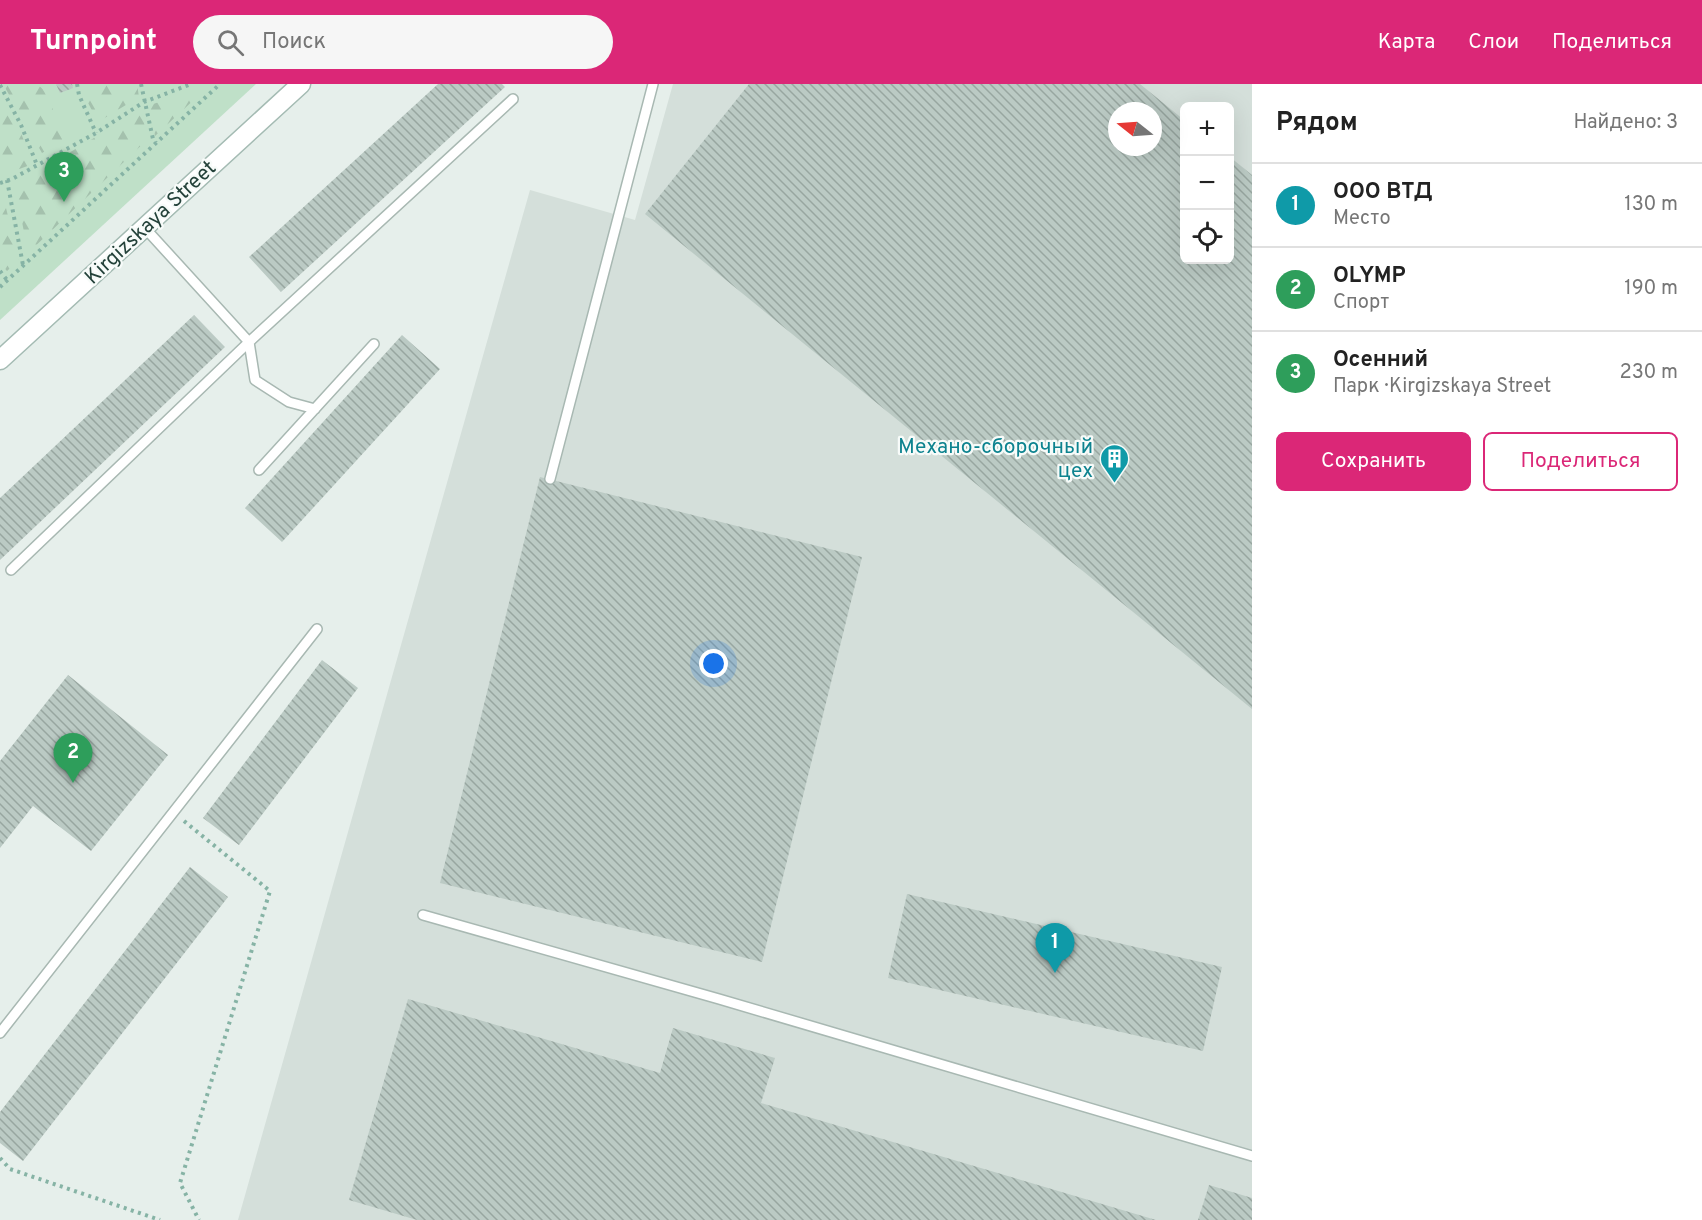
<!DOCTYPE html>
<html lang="ru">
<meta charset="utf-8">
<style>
body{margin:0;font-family:Overpass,sans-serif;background:#f6f6f6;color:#222}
.controls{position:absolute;right:18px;top:18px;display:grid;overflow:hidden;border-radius:9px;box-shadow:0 6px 24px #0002}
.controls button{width:54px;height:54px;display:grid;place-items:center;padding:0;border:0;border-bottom:2px solid #e0e0e0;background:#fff;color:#222;font:30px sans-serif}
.compass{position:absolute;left:1108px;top:18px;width:54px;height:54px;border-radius:50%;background:#fff;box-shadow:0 6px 24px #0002;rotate:287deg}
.you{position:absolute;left:714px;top:580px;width:21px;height:21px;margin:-15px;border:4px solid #fff;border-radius:50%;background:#1a73e8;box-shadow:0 0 0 9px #1a73e833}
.badge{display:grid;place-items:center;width:39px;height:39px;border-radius:50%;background:#db2777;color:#fff;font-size:20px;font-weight:700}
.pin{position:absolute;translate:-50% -50px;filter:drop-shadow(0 2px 3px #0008)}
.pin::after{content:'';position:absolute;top:32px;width:21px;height:18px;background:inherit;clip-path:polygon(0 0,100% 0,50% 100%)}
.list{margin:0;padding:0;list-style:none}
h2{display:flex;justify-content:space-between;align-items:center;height:78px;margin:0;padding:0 24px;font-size:26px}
h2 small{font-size:20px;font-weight:400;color:#767676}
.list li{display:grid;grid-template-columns:39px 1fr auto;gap:18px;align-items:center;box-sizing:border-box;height:84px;padding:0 24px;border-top:2px solid #e0e0e0}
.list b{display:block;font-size:22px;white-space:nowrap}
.list p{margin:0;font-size:20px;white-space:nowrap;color:#767676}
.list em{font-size:20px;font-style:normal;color:#767676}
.actions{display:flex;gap:12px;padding:18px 24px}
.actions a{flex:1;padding:14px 0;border:2px solid #db2777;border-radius:9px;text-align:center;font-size:21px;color:#db2777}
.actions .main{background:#db2777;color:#fff}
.icon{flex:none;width:33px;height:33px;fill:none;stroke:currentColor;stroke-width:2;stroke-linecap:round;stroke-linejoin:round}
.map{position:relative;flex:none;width:1252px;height:1136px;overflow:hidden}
header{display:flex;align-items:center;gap:36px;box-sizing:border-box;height:84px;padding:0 30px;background:#db2777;color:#fff}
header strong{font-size:28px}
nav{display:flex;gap:33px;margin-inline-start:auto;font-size:21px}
.search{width:420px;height:54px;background:#f6f6f6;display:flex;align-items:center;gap:15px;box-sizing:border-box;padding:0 21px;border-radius:33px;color:#767676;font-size:22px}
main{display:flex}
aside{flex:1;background:#fff}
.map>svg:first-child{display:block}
.built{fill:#d4dfda;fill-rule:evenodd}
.green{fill:#bfe0c8}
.forest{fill:url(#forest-firs)}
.building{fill:url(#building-back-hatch);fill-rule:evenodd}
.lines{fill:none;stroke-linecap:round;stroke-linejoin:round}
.service-casing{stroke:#a8b8b2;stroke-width:12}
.secondary-casing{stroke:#a4bbb3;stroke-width:21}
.path{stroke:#86b3a5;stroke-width:4;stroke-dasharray:3 4.5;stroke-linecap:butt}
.service{stroke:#fff;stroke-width:9}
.secondary{stroke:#fff;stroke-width:18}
.labels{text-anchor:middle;stroke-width:4.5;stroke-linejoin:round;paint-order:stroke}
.street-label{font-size:21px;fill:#24423a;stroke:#f7fbf9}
.culture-label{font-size:21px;fill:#0d838f;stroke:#f7fbf9;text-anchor:end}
</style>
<header>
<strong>Turnpoint</strong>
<div class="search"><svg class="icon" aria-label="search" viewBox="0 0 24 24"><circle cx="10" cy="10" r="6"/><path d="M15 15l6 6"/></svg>Поиск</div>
<nav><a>Карта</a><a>Слои</a><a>Поделиться</a></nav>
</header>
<main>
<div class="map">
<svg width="1252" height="1136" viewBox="0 0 1252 1136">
<defs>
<pattern id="forest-firs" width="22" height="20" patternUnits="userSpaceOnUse" patternTransform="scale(1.5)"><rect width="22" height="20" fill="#bfe0c8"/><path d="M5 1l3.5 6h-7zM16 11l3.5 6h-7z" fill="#a4c1ad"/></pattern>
<pattern id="building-back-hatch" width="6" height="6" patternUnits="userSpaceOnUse" patternTransform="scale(1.5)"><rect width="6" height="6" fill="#bbcac4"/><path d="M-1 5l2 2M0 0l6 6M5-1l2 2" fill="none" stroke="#98a6a0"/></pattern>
</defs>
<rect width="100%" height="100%" fill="#e6efeb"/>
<!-- built -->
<path class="built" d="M673,0H1252V1136H238L530,106L635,136ZM1184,22H1230V176H1184ZM1117,27H1153V63H1117Z"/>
<!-- green -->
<path class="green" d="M0,0H256L0,236Z"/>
<!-- forest -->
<path class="forest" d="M3,0H19L20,3C26,1 33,0 39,2C50,8 59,45 63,57L42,69Z
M86,0H137L139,13L98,38L86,15L91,12Z
M196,6L199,11L155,52L150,21Z
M0,7L19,44L33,80L0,92Z
M141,26L148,55L28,169L15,101Z
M0,108H2L19,176L7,187L0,179Z"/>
<!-- building -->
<path class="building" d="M56,0H72L73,4L60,9Z
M438,0H502L505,3L281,208L249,173Z
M749,0H1140L1184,36V176H1230V73L1252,91V625L645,130ZM1117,27H1153V63H1117Z
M194,231L225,263L0,476V414Z
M402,251L440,285L282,458L245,424Z
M540,393L862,473L762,878L440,799Z
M322,576L358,604L239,761L203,734Z
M68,591L168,671L91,767L33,722L0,764V677Z
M190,783L228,813L23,1077L0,1059V1028Z
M907,810L1222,883L1203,967L888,894Z
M408,915L660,989L673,944L775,974L761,1019L1156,1136H417L349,1116Z
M1209,1101L1252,1114V1136H1198Z"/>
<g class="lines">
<defs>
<path id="service" d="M144,143L249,258L255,296L289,318L315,325
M259,386L374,260
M550,395L653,0
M11,486L249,258L513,15
M423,831L719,915L1252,1072
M0,949L317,545"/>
<path id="secondary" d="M0,276L301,0"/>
</defs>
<!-- service casing -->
<use href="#service" class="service-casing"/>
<!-- secondary casing -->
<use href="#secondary" class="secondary-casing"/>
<!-- path -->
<path class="path" d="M77,0L79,11L96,49
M141,0L153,55L156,59
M0,1L21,41L37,81
M7,96L23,181
M0,99L12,95L96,49L144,18L191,0
M0,187L7,196
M0,203L220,0
M184,737L270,807L180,1099L199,1136
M0,1074L10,1085L160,1136"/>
<!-- service -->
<use href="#service" class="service"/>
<!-- secondary -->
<use href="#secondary" class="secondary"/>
</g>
<!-- icons -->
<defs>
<symbol id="building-pin" viewBox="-11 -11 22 30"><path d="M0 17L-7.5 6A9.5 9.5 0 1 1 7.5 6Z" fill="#0f9aa8" stroke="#f7fbf9"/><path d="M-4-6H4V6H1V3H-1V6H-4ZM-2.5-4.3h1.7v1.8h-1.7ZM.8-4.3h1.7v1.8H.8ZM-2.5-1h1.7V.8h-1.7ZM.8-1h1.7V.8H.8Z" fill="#fff"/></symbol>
</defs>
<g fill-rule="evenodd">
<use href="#building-pin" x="1098" y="358" width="33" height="45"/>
</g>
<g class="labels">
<!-- street labels -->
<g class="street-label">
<text transform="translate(150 138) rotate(-43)" y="7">Kirgizskaya Street</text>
</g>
<!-- culture labels -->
<g class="culture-label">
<text x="1093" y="369">Механо-сборочный<tspan x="1093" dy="24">цех</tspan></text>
</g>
</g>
</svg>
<div class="controls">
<button>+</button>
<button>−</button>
<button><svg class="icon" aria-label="locate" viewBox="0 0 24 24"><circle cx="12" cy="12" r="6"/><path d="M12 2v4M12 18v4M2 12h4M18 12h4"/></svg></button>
</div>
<svg class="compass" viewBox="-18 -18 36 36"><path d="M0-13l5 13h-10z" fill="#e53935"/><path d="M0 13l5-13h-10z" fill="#767676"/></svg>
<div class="you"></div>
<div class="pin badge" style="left:1055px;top:889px;background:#0f9aa8">1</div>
<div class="pin badge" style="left:73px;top:699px;background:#2e9e5b">2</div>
<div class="pin badge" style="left:64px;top:118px;background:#2e9e5b">3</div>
</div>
<aside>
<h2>Рядом<small>Найдено: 3</small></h2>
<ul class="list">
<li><span class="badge" style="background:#0f9aa8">1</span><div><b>ООО ВТД</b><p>Место</p></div><em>130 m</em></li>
<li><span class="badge" style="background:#2e9e5b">2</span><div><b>OLYMP</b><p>Спорт</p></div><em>190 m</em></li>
<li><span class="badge" style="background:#2e9e5b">3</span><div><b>Осенний</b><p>Парк · Kirgizskaya Street</p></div><em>230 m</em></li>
</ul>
<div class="actions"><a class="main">Сохранить</a><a>Поделиться</a></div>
</aside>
</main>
